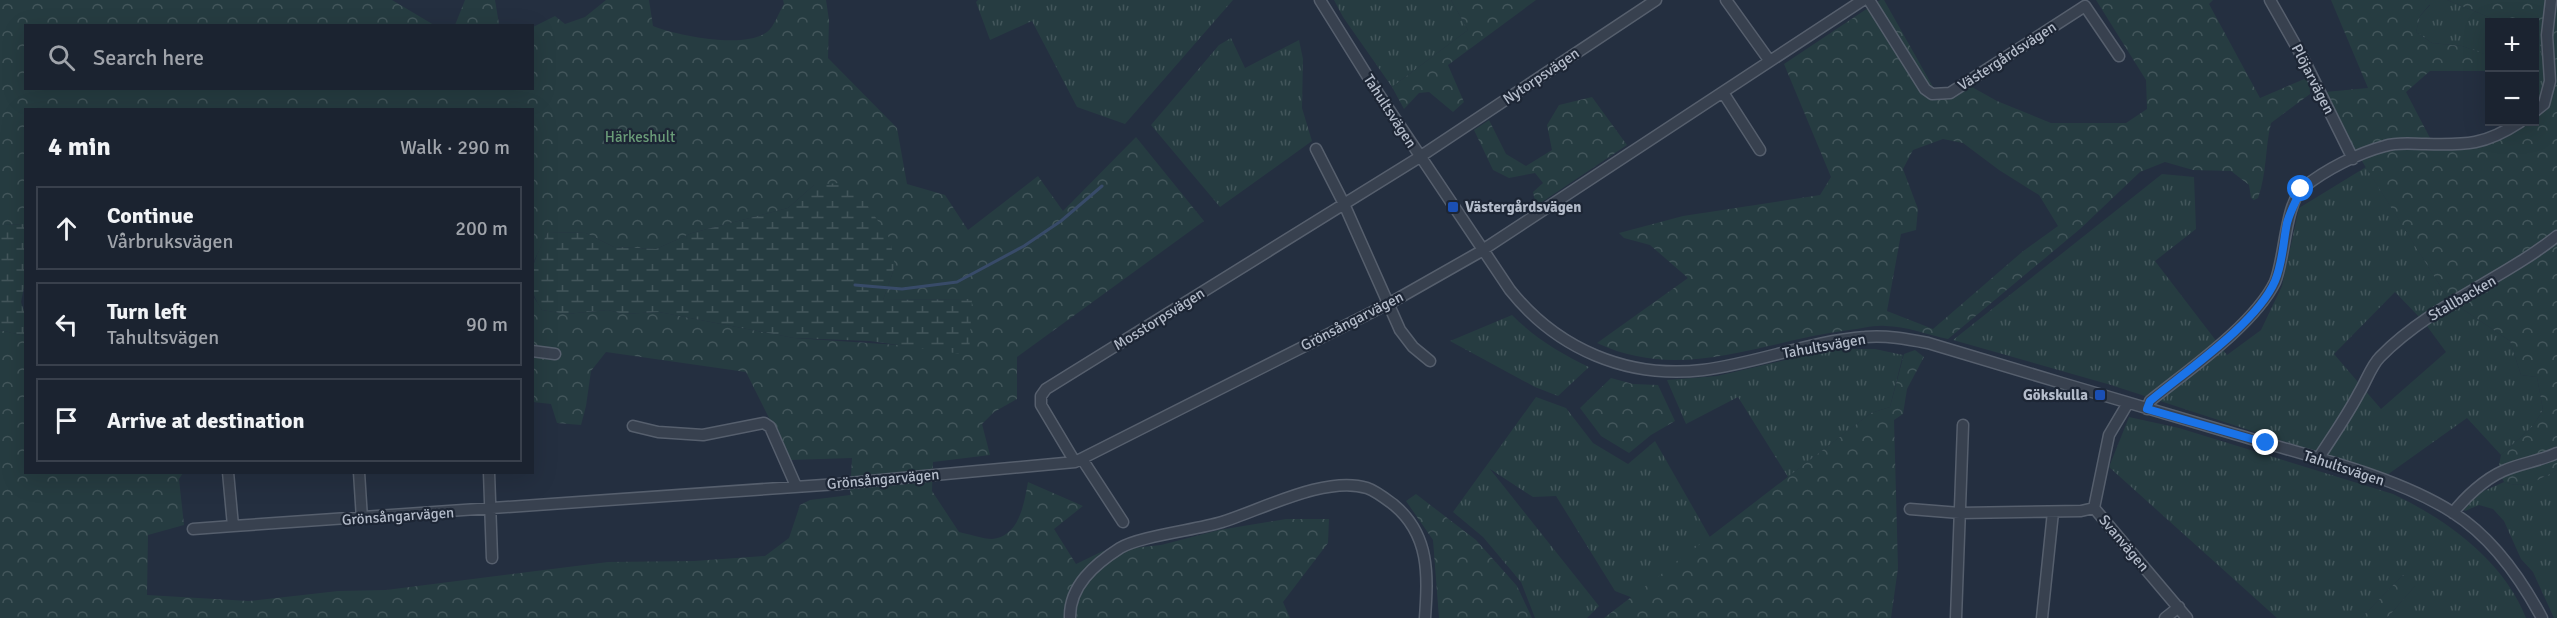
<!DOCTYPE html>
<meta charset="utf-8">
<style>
body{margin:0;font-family:Signika,sans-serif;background:#282f3c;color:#f1f3f6}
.controls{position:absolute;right:18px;top:18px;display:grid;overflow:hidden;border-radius:0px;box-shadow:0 6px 24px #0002}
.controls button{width:54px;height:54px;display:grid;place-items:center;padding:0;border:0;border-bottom:2px solid #39404c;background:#1b2330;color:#f1f3f6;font:30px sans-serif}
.stop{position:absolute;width:18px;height:18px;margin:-14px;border:4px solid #1a73e8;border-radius:50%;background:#fff}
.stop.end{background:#1a73e8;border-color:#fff;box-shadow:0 2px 6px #0008}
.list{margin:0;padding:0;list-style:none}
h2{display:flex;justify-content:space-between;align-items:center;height:78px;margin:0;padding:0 24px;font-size:26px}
h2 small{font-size:20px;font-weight:400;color:#a0a4ab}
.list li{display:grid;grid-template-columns:39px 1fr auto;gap:18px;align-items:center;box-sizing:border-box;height:84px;margin:0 12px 12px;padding:0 12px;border:2px solid #39404c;border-radius:0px}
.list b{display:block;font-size:22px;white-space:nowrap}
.list p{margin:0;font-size:20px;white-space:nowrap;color:#a0a4ab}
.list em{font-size:20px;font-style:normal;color:#a0a4ab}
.icon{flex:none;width:33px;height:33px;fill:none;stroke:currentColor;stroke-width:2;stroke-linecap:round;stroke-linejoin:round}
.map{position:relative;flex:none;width:2557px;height:618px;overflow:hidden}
.search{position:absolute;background:#1b2330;box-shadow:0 6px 24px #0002;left:24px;top:24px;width:510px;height:66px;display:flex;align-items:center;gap:15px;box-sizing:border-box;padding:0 21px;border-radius:0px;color:#a0a4ab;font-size:22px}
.panel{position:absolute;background:#1b2330;box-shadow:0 6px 24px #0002;left:24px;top:108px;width:510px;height:366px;border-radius:0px}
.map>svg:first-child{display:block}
.grass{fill:url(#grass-tufts);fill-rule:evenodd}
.forest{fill:url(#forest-crowns);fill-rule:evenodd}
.wetland{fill:url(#wetland-marsh)}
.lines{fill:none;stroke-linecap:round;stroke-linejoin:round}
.stream{stroke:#384b69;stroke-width:3}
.minor-casing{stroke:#565f6d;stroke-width:13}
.minor{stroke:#38414f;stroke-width:10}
.route{stroke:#1a73e8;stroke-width:8}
.transit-dot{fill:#1a4fb4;stroke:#1d2635;stroke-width:2}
.labels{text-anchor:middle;stroke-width:4.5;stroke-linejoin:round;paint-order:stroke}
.street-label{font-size:15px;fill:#b4bcca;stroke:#1d2635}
.park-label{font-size:15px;fill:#6a9c78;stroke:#1d2635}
.poi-label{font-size:15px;font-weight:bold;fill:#b4bcca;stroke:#1d2635;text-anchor:start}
</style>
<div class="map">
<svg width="2557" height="618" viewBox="0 0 2557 618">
<defs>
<pattern id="grass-tufts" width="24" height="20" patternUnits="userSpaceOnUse" patternTransform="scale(1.5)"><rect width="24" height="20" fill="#263c41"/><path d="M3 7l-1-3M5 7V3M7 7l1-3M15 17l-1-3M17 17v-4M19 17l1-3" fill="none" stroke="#43565b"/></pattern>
<pattern id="forest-crowns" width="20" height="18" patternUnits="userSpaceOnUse" patternTransform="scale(1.5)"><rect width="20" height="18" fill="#263c41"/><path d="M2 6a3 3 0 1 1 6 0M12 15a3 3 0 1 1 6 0" fill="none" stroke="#43565b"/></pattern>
<pattern id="wetland-marsh" width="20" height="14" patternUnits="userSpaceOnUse" patternTransform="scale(1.5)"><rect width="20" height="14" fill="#263c41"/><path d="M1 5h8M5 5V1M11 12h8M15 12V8" fill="none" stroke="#43565b"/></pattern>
</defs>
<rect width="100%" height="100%" fill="#242f40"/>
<!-- grass -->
<path class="grass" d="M978,0H1233L1125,124L1077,107L1032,21L990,40L976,2Z
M1334,0H1451L1468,30L1392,87L1343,17Z
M2425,0H2447L2501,22H2490L2489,56L2462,46L2432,43L2416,32L2420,16L2430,5Z
M2535,36L2539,39C2544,69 2552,83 2535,110Z
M1231,38L1245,68L1299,40L1303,59L1302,108L1312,141L1220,207L1151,125L1219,45Z
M2366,167L2449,300L2510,341L2521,375L2537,377L2543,410L2533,426L2501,455L2467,418L2387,475L2111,385L1953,340L2162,174L2194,177L2196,229L2155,261L2227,355L2261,330L2282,286L2299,208ZM2395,292L2424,322L2446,352L2381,409L2334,354Z
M1512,315C1535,338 1560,353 1589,367L1558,396L1535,387L1450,341Z
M1832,349H1875L1903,355L1890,407L1871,413L1788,477L1738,397L1686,424L1667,380L1717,376Z
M1536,397L1566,408L1593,443L1628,464L1655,441L1711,539L1633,598L1615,591L1556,496L1533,497L1490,469L1599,606L1587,618H1535L1521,582L1483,537L1453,512Z
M2129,417L2179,428L2393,494C2446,519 2504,561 2526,618H2387L2415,586L2403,575L2361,618H2277L2109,467Z
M2557,470V618H2554L2533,572L2521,559L2504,521L2493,509L2479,505L2465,511L2462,508L2477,494L2504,482C2523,490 2539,479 2557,470Z"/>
<!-- forest -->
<path class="forest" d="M0,0H392L434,25L26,26V88H532L533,27L555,16L565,24L585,17L606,0H649L653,26C678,36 745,49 767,32C774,27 779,12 784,4L783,0H826L829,20L828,58L897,128L907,184L945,195L968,230L1038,176L1063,211L1136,137L1204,221L1017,357V399L994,412L982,424L990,455L933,462L932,491L959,532C969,534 983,539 992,539C1020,536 1024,503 1028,482L1083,506L1054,529L1076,564L1103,551L1161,545L1219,530L1286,519H1329L1328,543L1283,602L1290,618H0V330L25,336L26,472L183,473L179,479L184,525L148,535L147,595L249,601L338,591L386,590L608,562L694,561L765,556L789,538L800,505L810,500L850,495L852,458L790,460L746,372L606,352L591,371L586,406L581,425L557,423L551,404L533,402V296L542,310L566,314L608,310L623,314L659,312L794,338L913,346L971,299L883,300L895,266L814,185L788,208L692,233L656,249L614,247L586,233L548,232L533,263L532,110H26L25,224L0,225Z
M465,0H495L499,24L511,25H455Z
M1451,0H1536L1448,65L1464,102L1453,112L1429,92L1419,93L1404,109L1392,87L1468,30Z
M1880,0H1884L1937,94L1963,82L1997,101L2051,123H2126L2147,109L2146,80L2096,0H2213L2209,4L2260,98L2309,77L2310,94L2271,123C2265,148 2267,173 2258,198L2254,200L2251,198L2249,185L2231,171L2193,170L2165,162L2140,172L2080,229L1948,339C1928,335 1906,326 1885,326C1874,325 1860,329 1849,330C1762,341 1682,383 1597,343L1688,278L1650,245L1624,238L1619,233L1683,216L1820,195L1831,177L1784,64ZM1943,139L1963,143L1999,170L2039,195L2058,226L2022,252L1933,329L1887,311L1901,234L1916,230L1918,209L1903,169L1913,150Z
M2331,0H2425L2430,4L2420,16L2416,32L2432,43L2462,46L2490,56L2489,71H2430L2406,92L2430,138L2449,144L2505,130L2504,122H2507L2508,126L2518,122H2534L2535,110C2553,91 2543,62 2539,39L2535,36L2534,22H2501L2447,0H2557V470C2540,479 2523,490 2504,482L2498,470L2501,455L2533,426L2543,410L2537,377L2521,375L2510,341L2449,300L2355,150L2325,92L2368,88Z
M1592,97L1627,145L1536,206L1533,192L1543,183L1535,173L1509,178L1493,170L1474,130L1489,120L1506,154L1526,166L1552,150L1547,125L1559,105Z
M1915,350L1924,357L1907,389L1903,414L1894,420L1898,568L1891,618H1604L1871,413L1890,407L1904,354Z
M1611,378L1633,384L1658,385L1675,421L1651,435L1629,453L1601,436L1580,408Z
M1416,494L1476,540L1517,586L1532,618H1439L1433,540L1406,501Z
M2403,575L2416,585L2387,618H2361Z"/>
<!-- wetland -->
<path class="wetland" d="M852,182L890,239L895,266L883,300L972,299L969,355L870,341L794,338L659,312L623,314L608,310L566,314L542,310C522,282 534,259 548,232L586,233L614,247L656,249L692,233L788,208L814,185Z
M25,224V283L21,302L25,314V336L0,330V225Z"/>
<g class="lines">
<!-- stream -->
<path class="stream" d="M855,285L902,289L957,282L1024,246L1061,221L1102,186"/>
<defs>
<path id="minor" d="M1320,0L1378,93L1510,290C1557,349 1627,379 1703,370C1758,363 1810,341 1865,337C1886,335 1907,339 1928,343C2031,374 2135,405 2238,435C2304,455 2394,475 2452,512C2492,537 2520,577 2542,618
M1726,0L1769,60
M1869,0L1925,89L1932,94L1950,93L2085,6L2119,56
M2270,0L2304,60L2353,159
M1724,94L1760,150
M2534,112L2544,104L2550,81L2547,35L2551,0
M1316,149L1344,204L1400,330L1413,347L1430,361
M532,351L555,354
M2128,403L2109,435L2094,508L2187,618
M2147,409L2150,401C2187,371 2254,325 2275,282C2285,259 2285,202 2304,187C2325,170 2358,153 2385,146C2397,142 2412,144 2426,144C2467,145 2485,145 2520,122
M633,426L658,432L703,435L764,423L770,427L796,486
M1082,459L1123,522
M2318,459C2332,437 2347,416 2359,393C2366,382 2371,366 2380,357C2431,305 2500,281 2557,236
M1075,462L1041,405V396L1046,389L1415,160L1656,0
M228,472L233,526L838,484L1075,462L1390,303L1478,253L1863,0
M359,472L362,519
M489,472L492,558
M1910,509L1960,513L2081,511L2094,508
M2453,513C2465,497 2485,479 2503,471C2521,463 2540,461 2557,453
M193,529L233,526
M1070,618C1069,586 1095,564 1120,548C1140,536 1196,530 1222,522C1261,510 1326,475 1367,488C1376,491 1386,499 1394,505C1430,535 1428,575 1425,618
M1956,618L1963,425
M2042,618L2053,512
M2165,618L2179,607"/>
</defs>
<!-- minor casing -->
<use href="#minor" class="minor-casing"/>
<!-- minor -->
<use href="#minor" class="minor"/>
</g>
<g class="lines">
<!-- route -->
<path class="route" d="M2266,443L2147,409L2150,401C2186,371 2257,323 2275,281C2283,262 2283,242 2287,223C2290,211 2297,200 2301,189"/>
</g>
<!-- markers -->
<g class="transit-dot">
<rect x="1447" y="201" width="12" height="12" rx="3"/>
<rect x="2094" y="389" width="12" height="12" rx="3"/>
</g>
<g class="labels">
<!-- street labels -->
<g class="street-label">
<text transform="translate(2007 56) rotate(-33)" y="5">Västergårdsvägen</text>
<text transform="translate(1541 76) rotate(-34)" y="5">Nytorpsvägen</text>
<text transform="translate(2313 79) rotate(63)" y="5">Plöjarvägen</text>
<text transform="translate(1390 111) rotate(57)" y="5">Tahultsvägen</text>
<text transform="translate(2462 298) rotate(-30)" y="5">Stallbacken</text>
<text transform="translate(1159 319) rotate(-32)" y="5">Mosstorpsvägen</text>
<text transform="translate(1352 321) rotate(-27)" y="5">Grönsångarvägen</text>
<text transform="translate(1824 346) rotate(-10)" y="5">Tahultsvägen</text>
<text transform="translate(2344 468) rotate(18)" y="5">Tahultsvägen</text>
<text transform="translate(883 479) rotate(-5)" y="5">Grönsångarvägen</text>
<text transform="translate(398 516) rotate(-4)" y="5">Grönsångarvägen</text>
<text transform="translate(2124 543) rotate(50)" y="5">Svanvägen</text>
</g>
<!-- park labels -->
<g class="park-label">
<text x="640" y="142">Härkeshult</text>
</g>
<!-- poi labels -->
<g class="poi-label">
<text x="1465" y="212">Västergårdsvägen</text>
<text x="2088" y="400" text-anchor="end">Gökskulla</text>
</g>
</g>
</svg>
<div class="controls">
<button>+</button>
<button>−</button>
</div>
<div class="stop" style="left:2301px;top:189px"></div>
<div class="stop end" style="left:2266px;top:443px"></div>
<div class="search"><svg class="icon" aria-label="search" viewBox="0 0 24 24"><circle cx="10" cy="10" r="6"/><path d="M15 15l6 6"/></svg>Search here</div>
<section class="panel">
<h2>4 min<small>Walk · 290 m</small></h2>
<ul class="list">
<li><svg class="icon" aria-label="ahead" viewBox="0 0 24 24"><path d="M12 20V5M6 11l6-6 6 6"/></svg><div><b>Continue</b><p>Vårbruksvägen</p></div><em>200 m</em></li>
<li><svg class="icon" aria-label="left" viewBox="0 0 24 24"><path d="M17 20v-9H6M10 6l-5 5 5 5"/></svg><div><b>Turn left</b><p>Tahultsvägen</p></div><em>90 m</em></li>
<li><svg class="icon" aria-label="arrive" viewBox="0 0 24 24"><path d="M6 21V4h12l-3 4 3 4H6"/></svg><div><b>Arrive at destination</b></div></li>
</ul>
</section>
</div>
